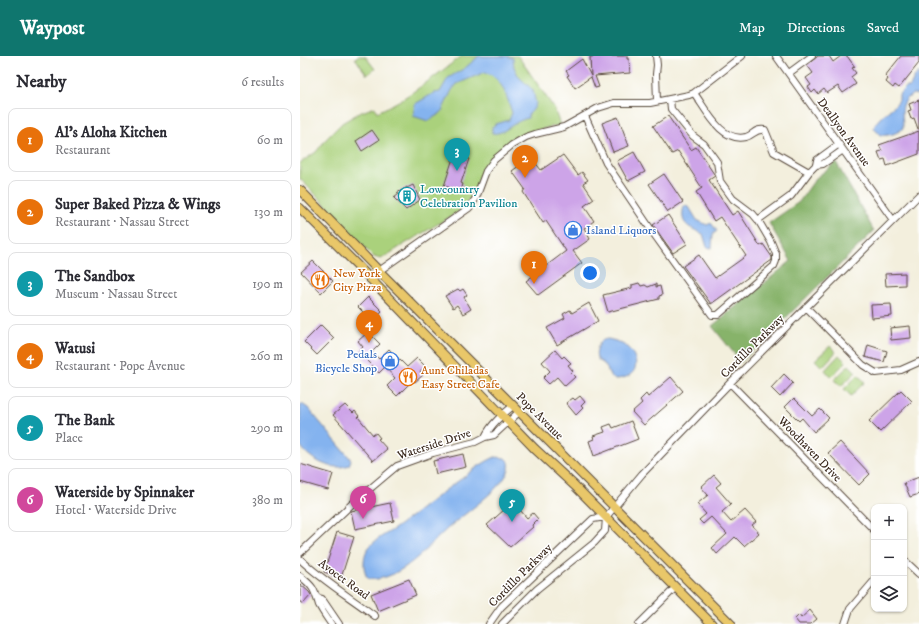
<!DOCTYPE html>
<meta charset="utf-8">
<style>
body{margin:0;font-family:"IM FELL DW Pica",serif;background:#f7f7f7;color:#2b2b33}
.controls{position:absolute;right:12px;bottom:12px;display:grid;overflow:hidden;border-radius:8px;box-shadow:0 1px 3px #0004}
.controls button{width:36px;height:36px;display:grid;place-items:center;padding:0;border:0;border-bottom:1px solid #e1e1e2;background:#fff;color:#2b2b33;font:20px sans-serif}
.you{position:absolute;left:290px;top:217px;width:14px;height:14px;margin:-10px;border:3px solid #fff;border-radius:50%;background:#1a73e8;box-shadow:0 0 0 6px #1a73e833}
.badge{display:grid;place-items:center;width:26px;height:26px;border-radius:50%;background:#0f766e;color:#fff;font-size:13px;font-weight:700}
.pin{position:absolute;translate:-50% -33px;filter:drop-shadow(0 1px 2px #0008)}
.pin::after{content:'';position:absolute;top:21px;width:14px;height:12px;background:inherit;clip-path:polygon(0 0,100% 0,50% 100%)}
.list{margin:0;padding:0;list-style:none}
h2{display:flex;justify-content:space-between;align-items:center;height:52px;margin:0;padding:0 16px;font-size:17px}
h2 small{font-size:13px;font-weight:400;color:#7c7c81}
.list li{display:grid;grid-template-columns:26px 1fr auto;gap:12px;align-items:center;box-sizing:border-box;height:64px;margin:0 8px 8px;padding:0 8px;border:1px solid #e1e1e2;border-radius:8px}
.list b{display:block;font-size:15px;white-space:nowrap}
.list p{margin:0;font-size:13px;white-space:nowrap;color:#7c7c81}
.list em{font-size:13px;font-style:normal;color:#7c7c81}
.icon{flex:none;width:22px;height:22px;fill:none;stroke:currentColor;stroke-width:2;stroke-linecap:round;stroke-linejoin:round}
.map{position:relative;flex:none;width:619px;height:568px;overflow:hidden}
header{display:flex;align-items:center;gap:24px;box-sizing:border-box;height:56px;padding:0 20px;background:#0f766e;color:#fff}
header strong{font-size:19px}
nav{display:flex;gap:22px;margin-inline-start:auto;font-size:14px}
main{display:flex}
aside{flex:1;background:#fff}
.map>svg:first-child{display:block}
.green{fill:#aad17b;stroke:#727e4c}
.forest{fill:#87b36b;stroke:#616e44}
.water{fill:#84b3ef;stroke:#606e86}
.building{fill:#cda4e8}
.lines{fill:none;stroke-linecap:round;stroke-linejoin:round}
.minor-casing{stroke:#57483b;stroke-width:8}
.major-casing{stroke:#57483b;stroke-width:10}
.minor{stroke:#fff;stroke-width:6}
.major{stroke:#e9c769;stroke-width:8}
.labels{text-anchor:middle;stroke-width:3;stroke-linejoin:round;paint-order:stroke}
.street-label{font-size:12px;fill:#3b2a1e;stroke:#fff}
.culture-label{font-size:12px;fill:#0d838f;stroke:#fff;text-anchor:start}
.shop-label{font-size:12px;fill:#366cbe;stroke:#fff;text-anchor:start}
.food-label{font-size:12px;fill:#c56008;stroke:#fff;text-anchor:start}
</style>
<header>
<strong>Waypost</strong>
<nav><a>Map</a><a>Directions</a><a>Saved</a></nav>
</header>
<main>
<aside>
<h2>Nearby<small>6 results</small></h2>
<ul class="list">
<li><span class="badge" style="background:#e8710a">1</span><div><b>Al’s Aloha Kitchen</b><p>Restaurant</p></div><em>60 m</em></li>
<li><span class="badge" style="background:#e8710a">2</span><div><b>Super Baked Pizza &amp; Wings</b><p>Restaurant · Nassau Street</p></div><em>130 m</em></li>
<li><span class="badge" style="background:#0f9aa8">3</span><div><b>The Sandbox</b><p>Museum · Nassau Street</p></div><em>190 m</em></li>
<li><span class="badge" style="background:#e8710a">4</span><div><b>Watusi</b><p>Restaurant · Pope Avenue</p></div><em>260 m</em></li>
<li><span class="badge" style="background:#0f9aa8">5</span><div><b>The Bank</b><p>Place</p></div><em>290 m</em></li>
<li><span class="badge" style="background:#d1479c">6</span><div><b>Waterside by Spinnaker</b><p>Hotel · Waterside Drive</p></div><em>380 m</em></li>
</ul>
</aside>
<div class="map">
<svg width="619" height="568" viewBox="0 0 619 568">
<rect width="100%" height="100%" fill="#fff"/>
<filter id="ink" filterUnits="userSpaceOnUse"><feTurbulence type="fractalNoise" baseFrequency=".025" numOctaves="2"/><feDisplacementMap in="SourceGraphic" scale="8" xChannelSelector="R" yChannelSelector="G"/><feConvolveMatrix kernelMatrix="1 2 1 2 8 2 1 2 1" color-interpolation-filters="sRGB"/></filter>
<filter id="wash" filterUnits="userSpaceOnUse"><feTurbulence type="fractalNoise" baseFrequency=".012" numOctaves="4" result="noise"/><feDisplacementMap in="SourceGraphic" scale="16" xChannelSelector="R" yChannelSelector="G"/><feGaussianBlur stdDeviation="0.9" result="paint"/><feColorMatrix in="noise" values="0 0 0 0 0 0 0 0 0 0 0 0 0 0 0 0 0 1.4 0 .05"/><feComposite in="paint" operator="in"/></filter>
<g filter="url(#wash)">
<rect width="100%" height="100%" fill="#f3efdd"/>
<!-- green -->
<path class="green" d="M58,0H65L75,13L67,19L55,2Z
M162,0H218L254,52L260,69C224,76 200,84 181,119C175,130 173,141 164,151C154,160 140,166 128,174C112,183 97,193 81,203L74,201L47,174L20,143L0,123V107L16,96L27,82L42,67L59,57L75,51L77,56C108,43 134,20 162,0Z
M530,290L536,296L522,311L515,304Z
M539,299L546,306L531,321L525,314Z
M549,309L556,316L541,330L534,324Z
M558,319L565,326L551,340L544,333Z"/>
<!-- forest -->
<path class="forest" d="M536,106L574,175L441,306L412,270L491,205L469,167L499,146L516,122Z"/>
<!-- water -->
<path class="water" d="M179,0H206L213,2L214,11L219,21L233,34L236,48L233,54L228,59V62C224,63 219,65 216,67C209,71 201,79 192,77V71L196,68L209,64L212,57C207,41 202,21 185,16L157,28L152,34L141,57L128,65L113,60L115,48L134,37L140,36L148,22L165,12Z
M619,16V37L616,39L613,38C598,48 603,57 603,72C597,78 588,80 580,79L574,72C577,60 592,55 599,44V38L606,31H610L614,22Z
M384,150L389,151L397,164L407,169L411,167L417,175L413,178L412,192L407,191L403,178C389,171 379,169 384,150Z
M308,283C312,284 318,285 322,288C337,295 343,317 323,322C307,326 311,316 304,308C302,306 298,305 297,302C295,298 298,287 302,285C302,284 307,283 308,283Z
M2,348L8,352L49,401L51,404L49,409C33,416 9,404 0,389V349Z
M195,401L205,402L209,406C210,411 209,414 207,418C197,436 164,458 148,472C130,488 114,509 91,519C84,522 76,524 68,523C63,516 63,504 66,496C72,484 87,478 97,471C120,455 141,436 164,421C174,413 184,406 195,401Z"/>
<g id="blocks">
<!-- building -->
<path class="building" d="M300,0H327V3H329L330,17L295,20L299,31L295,32L291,21L275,32L267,20L269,19L266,15L282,3L291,20L290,1Z
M518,0H529L533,6L541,0H547L555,11L552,12L556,17L551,21L556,28L543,37L538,30L527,37L524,33L518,38L515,34L512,37L508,31L511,29L506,22L513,17L507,9Z
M601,0H619V7L599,32L595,29L593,32L586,26L588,23L585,20Z
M619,44V73H618L614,62L611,63L608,55L611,54L609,48Z
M368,60L391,94L396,91L414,118L415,120L409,124L432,159L438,155L460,190L463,188L472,201V204L411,248L383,210L399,199L415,222L446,200L420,161L414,165L396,136L402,132L378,95L372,98L353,70Z
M318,61L329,90L313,96L302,67Z
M72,74L79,84L62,95L56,85Z
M619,75V98L587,110L585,103L581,104L578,96L582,95L579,89Z
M334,96L345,116L328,125L317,105Z
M159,98L166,100V102L169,103L161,127L163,128L161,135L144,130L154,99L159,100Z
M263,99L278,119L282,116L288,124L283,127L294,143L284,150L294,165L284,172L290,183L273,195L282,207L238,239L226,225L266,195L246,165L243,167L223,136L225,133L212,115L231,101L241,114Z
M364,118L383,146L368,156L349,128Z
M113,129L120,144L106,154L94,142L99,138L97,137L107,131V132Z
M368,159L387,188L373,197L353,169Z
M13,205L33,225L21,237L1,216Z
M605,217V229L586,230L585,218Z
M339,227L341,230L345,229L348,231L356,228V231L360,230L362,239L359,240V243L308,256L303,239L332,232V229Z
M158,233L160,235L163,233L167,239L164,241L171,253L163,258L157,249L153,252L145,240Z
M68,241L82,255L72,265L58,251Z
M289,247L298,265L257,289L247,272L265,262L263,258L270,254L272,257Z
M591,248L592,260L572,262L571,249Z
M21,269L34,282L17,299L4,286Z
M610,270L611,282L591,284L590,272Z
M68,276L80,288L72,296L79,303L89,293L107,311L117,302L125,310L120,316L123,319L115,326L113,324L97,340L87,330L95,322L85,311L79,317L58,296L63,291L58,285Z
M568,289L587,295L584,306L565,301Z
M255,294L262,302L264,300L271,307L268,309L273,315L271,317L275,321L265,330L257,321L249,328L243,322L250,315L242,306Z
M484,318L493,327L480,341L471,332Z
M371,321L383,335L344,369L332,356L342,347L340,344L346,338L348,341Z
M601,334L612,345L580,376L569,365Z
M280,340L285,346L281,350L283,352L276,359L266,347L273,342L275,344Z
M494,342L512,360L520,353L529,362L514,376L502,362L499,365L485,351Z
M45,349L53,357L55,355L59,360L58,361L73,379L76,377L80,382L78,383L87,393L73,405L33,359Z
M331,365L338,383L294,400L289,385L294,383L293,380L305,376L303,371L311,368L313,372Z
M540,386L570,418L559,429L528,397Z
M163,398L166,411L136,418L133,405Z
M0,408L33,418L28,434L0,426Z
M414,419L421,427L416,431L431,448L422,456L431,466L445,454L456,466L452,469L459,477L444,490L435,481L417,498L412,492L427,478L411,461L403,468L399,464L406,458L397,448L408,439L401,431Z
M619,421V438L610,441L604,427Z
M213,446L227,462L233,457L238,463L232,469L233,471L210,491L187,469Z
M90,447L94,465L55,473L51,455Z
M37,476L54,481L41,522L24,516Z
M109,523L116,539L78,555L71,538Z
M0,528L9,536L11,539L3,548L0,546Z
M510,554L517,563L511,568H499L495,563L499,559L501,562Z"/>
</g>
</g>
<g filter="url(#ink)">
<use href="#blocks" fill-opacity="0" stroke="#57483b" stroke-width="1"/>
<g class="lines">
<defs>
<path id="minor" d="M356,0L357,9L356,18L357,45
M476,0L593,164
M489,17L512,0
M394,37C406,53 421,87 446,81C453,79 456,72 465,74L474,96L509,116L516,109
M285,60L306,107L356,181L412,259H418L474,210L476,205V198L471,186L458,164L453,158L433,143L420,125L417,106L404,88L393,80L371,53L370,43
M539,88L517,104L516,109L523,108L543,94
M458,164L491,140L509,116
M69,223L79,215L169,152L176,142L186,115L194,104L212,89L226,81L235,78L264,71L298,52L314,47H350L389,39L394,37L442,0
M506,251L563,309L576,317L601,314L619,306
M430,327L574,474
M213,350C202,359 191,368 185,381L194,379L219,356
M0,497L53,447L97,410L133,397L175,386L185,381
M0,503C23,525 50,541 75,560
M604,504L619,518
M0,520C14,531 14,533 19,549C22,555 27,562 31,568
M18,542L22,543L39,568
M189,568L201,551L293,463L306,461
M202,568L237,533L294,487L305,475L306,461L342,418L430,327L619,139
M339,568L376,531
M545,568L550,553L574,525"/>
<path id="major" d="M0,134L79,215L431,568
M0,152L57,209L235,393L275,430L412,568"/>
</defs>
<!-- minor casing -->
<use href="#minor" class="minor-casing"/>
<!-- major casing -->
<use href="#major" class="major-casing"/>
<!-- minor -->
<use href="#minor" class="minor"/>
<!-- major -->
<use href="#major" class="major"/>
</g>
</g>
<!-- icons -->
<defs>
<symbol id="building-ring" viewBox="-11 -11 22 22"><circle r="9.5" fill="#fff" stroke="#0f9aa8" stroke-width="1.5"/><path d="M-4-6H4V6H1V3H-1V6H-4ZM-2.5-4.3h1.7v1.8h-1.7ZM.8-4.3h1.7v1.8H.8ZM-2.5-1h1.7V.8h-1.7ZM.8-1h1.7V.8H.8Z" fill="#0f9aa8"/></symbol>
<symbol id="shop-ring" viewBox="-11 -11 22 22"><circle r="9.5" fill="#fff" stroke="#3f7fe0" stroke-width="1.5"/><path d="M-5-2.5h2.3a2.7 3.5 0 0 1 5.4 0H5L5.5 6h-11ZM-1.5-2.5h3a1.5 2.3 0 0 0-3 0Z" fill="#3f7fe0"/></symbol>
<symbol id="restaurant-ring" viewBox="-11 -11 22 22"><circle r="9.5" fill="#fff" stroke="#e8710a" stroke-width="1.5"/><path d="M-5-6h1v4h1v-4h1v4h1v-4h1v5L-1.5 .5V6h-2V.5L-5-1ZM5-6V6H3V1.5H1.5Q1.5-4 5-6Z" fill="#e8710a"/></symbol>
</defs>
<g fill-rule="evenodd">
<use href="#building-ring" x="97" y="130" width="20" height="20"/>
<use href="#shop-ring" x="263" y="164" width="20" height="20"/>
<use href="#restaurant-ring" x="10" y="214" width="20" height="20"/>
<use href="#shop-ring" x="80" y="295" width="20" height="20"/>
<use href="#restaurant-ring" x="98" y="311" width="20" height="20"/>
</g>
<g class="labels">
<!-- street labels -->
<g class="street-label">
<text transform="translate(544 76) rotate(54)" y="4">Deallyon Avenue</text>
<text transform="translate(452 290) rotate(-45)" y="4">Cordillo Parkway</text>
<text transform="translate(240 360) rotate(45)" y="4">Pope Avenue</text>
<text transform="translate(134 388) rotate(-18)" y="4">Waterside Drive</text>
<text transform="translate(510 393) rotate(46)" y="4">Woodhaven Drive</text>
<text transform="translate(220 519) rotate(-45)" y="4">Cordillo Parkway</text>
<text transform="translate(44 523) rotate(36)" y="4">Avocet Road</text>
</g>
<!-- culture labels -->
<g class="culture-label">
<text x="120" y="137">Lowcountry<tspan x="120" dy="14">Celebration Pavilion</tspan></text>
</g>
<!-- shop labels -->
<g class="shop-label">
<text x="286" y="178">Island Liquors</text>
<text x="77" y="302" text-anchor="end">Pedals<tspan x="77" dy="14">Bicycle Shop</tspan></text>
</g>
<!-- food labels -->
<g class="food-label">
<text x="33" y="221">New York<tspan x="33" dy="14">City Pizza</tspan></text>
<text x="121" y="318">Aunt Chiladas<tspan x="121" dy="14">Easy Street Cafe</tspan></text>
</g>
</g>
</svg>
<div class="controls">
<button>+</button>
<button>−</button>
<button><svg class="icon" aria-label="layers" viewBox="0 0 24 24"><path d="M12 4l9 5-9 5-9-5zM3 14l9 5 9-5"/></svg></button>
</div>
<div class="you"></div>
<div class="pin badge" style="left:234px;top:228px;background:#e8710a">1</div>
<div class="pin badge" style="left:225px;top:122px;background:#e8710a">2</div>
<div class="pin badge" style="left:157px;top:115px;background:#0f9aa8">3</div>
<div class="pin badge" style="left:69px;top:287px;background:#e8710a">4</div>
<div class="pin badge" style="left:212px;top:466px;background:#0f9aa8">5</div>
<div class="pin badge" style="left:63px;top:463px;background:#d1479c">6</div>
</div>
</main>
